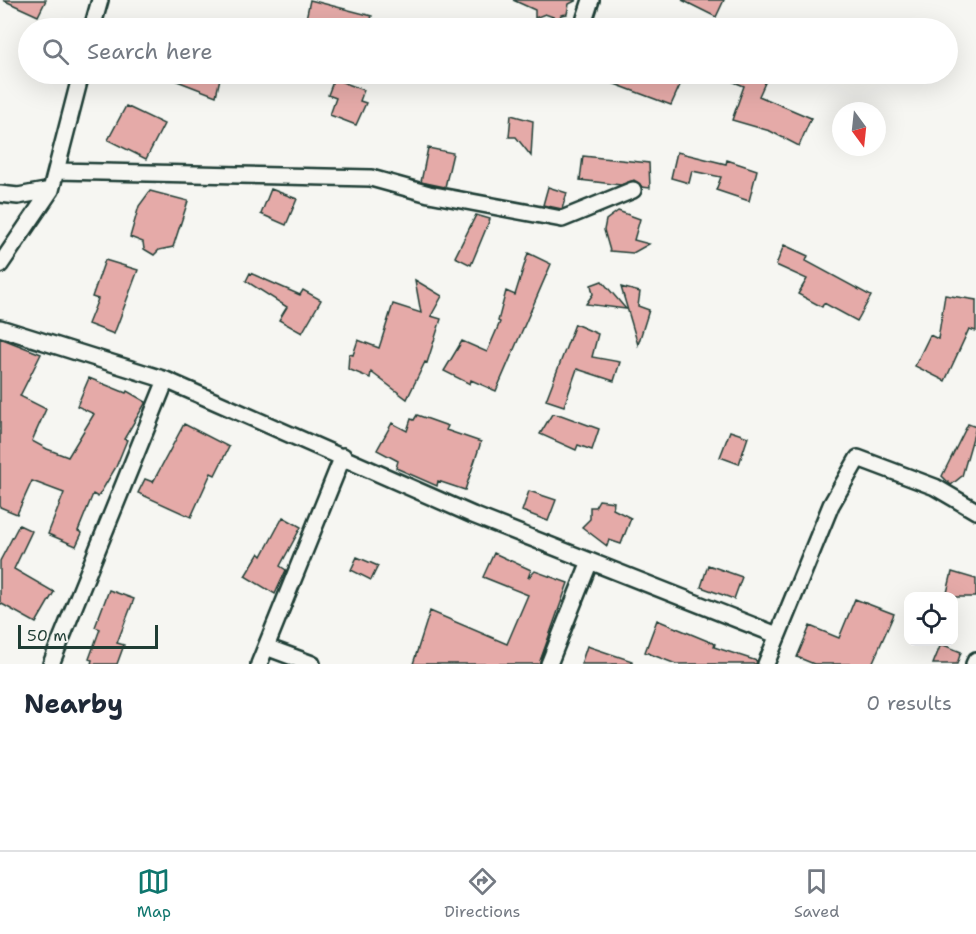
<!DOCTYPE html>
<style>
body{margin:0;font-family:"Shantell Sans",sans-serif;background:#f6f6f7;color:#1f2937}
.controls{position:absolute;right:18px;bottom:18px;display:grid;overflow:hidden;border-radius:12px;box-shadow:0 6px 24px #0002}
.controls button{width:54px;height:54px;display:grid;place-items:center;padding:0;border:0;border-bottom:2px solid #e0e1e3;background:#fff;color:#1f2937;font:30px sans-serif}
.compass{position:absolute;left:832px;top:102px;width:54px;height:54px;border-radius:50%;background:#fff;box-shadow:0 6px 24px #0002;rotate:165deg}
.scale{position:absolute;left:18px;bottom:15px;width:140px;box-sizing:border-box;padding-left:6px;border:3px solid #1f3d34;border-top:0;font-size:16px;line-height:21px;white-space:nowrap;color:#1f3d34;-webkit-text-stroke:4px #f6f6f2;paint-order:stroke}
.list{margin:0;padding:0;list-style:none}
h2{display:flex;justify-content:space-between;align-items:center;height:78px;margin:0;padding:0 24px;font-size:26px}
h2 small{font-size:20px;font-weight:400;color:#747a83}
.icon{flex:none;width:33px;height:33px;fill:none;stroke:currentColor;stroke-width:2;stroke-linecap:round;stroke-linejoin:round}
.map{position:relative;flex:none;width:976px;height:664px;overflow:hidden}
.search{position:absolute;background:#fff;box-shadow:0 6px 24px #0002;left:18px;right:18px;top:18px;height:66px;display:flex;align-items:center;gap:15px;box-sizing:border-box;padding:0 21px;border-radius:33px;color:#747a83;font-size:22px}
.sheet{height:186px;background:#fff}
nav{display:flex;justify-content:space-around;align-items:center;box-sizing:border-box;height:84px;border-top:2px solid #e0e1e3;background:#fff;font-size:16px;color:#747a83}
nav a{display:grid;justify-items:center;gap:3px}
nav .on{color:#0f766e}
.map>svg:first-child{display:block}
.building{fill:#e5aaa8;stroke:#1f3d34;stroke-width:1.5}
.lines{fill:none;stroke-linecap:round;stroke-linejoin:round}
.street-casing{stroke:#1f3d34;stroke-width:20}
.street{stroke:#f6f6f2;stroke-width:15}
</style>
<div class="map">
<svg width="976" height="664" viewBox="0 0 976 664">
<rect width="100%" height="100%" fill="#f6f6f2"/>
<filter id="ink" filterUnits="userSpaceOnUse"><feTurbulence type="fractalNoise" baseFrequency=".0167" numOctaves="2"/><feDisplacementMap in="SourceGraphic" scale="12" xChannelSelector="R" yChannelSelector="G"/><feConvolveMatrix kernelMatrix="1 2 1 2 8 2 1 2 1" color-interpolation-filters="sRGB"/></filter>
<g filter="url(#ink)">
<!-- building -->
<path class="building" d="M3,0H46L38,16Z
M310,0L372,16L368,28H304Z
M513,0H577L569,4L567,14L561,15L559,19L545,14L535,18V10Z
M682,0H724L716,17Z
M159,74H221L216,96Z
M597,74H685L671,105L596,77Z
M714,74H769L759,96L811,118L799,146L770,131L732,120L744,86Z
M334,79L364,90L360,101L366,103L356,125L330,115L336,98L328,95Z
M126,106L164,124L146,159L108,140Z
M511,115L533,121L531,156L516,137H509Z
M428,148L453,153L445,187L421,182Z
M677,152L726,164L727,160L757,170L749,201L716,190L721,177L692,171L689,183L671,178Z
M583,156L649,163L650,188L642,187L634,180L621,185L580,180Z
M548,187L567,193L562,209L543,205Z
M271,189L297,199L286,225L261,214Z
M150,191L188,201L173,247L159,250L154,255L144,249L143,242L130,237L139,206Z
M618,211L640,219L634,240L649,244L633,253L610,251L604,230L606,220Z
M476,215L490,219L471,265L455,257Z
M784,245L808,256L806,261L871,296L857,321L824,303L822,307L798,294L807,279L776,265Z
M528,253L551,264L496,391L471,380L470,384L444,371L462,341L487,352L500,322L498,321L506,291L515,295Z
M105,260L138,270L114,334L88,324L98,299L92,297Z
M250,273L300,295L303,290L321,300L302,333L279,320L287,307L246,281Z
M415,280L442,296L431,316L441,319L427,363L425,362L407,399L371,372L370,378L348,369L349,354L353,355L358,340L379,348L393,304L421,313Z
M602,281L626,309L586,304L593,294L591,285Z
M621,287L640,292L638,306L649,310L638,345Z
M945,295L976,300V331L969,329L945,381L915,366L930,335L938,339Z
M575,324L598,334L592,357L620,362L614,381L577,369L564,406L546,400Z
M0,338L41,354L20,396L46,409L32,441L47,449L68,457L94,414L77,406L89,378L126,393L127,391L146,402L124,439L127,440L116,467L98,497L93,494L78,531L82,533L76,546L48,534L64,493L32,481L17,514L0,507Z
M552,414L561,415L599,429L592,450L578,445L576,450L540,434Z
M417,415L448,426L446,430L481,442L465,490L438,481L437,486L396,468L398,461L377,450L392,423L407,431L411,419L414,420Z
M184,424L229,447L215,475L211,473L191,517L138,493L145,479L153,482Z
M968,424L976,427L962,476L951,485L942,476Z
M730,431L748,437L739,464L720,457Z
M529,491L556,500L548,521L522,511Z
M599,500L614,502L613,509L631,518L621,544L609,540L607,546L582,527L590,519V507H595Z
M283,517L301,527L280,566L286,570L275,594L245,576L259,553L262,556Z
M19,525L32,531L14,569L54,592L36,623L0,603V561Z
M494,553L531,570L528,578L535,571L568,583L539,664H413L430,611L507,644L528,595L483,577Z
M357,557L378,566L371,580L351,570Z
M708,565L742,577L734,599L701,587Z
M952,572L976,579V597H946Z
M109,590L134,599L117,643L124,645L117,664H91L92,660L89,659L100,629L95,627Z
M855,599L894,614L872,664H814L797,657L810,626L839,638Z
M657,620L715,644L714,647L757,661L756,664H676L645,652Z
M941,644L961,652L957,664H933Z
M587,646L632,661V664H581Z"/>
<g class="lines">
<defs>
<path id="street" d="M585,18L591,0
M92,28L100,0
M56,171L371,178L429,194L562,219L633,190
M0,194L18,196L51,190
M0,265L51,190L81,74
M0,328L166,380L473,515L777,635
M266,647L312,664
M51,664L166,380
M259,664L343,456
M549,664L590,561
M766,664L831,505L858,458L935,487L976,511
M974,664L976,660"/>
</defs>
<!-- street casing -->
<use href="#street" class="street-casing"/>
<!-- street -->
<use href="#street" class="street"/>
</g>
</g>
</svg>
<div class="controls">
<button><svg class="icon" aria-label="locate" viewBox="0 0 24 24"><circle cx="12" cy="12" r="6"/><path d="M12 2v4M12 18v4M2 12h4M18 12h4"/></svg></button>
</div>
<svg class="compass" viewBox="-18 -18 36 36"><path d="M0-13l5 13h-10z" fill="#e53935"/><path d="M0 13l5-13h-10z" fill="#747a83"/></svg>
<div class="scale">50 m</div>
<div class="search"><svg class="icon" aria-label="search" viewBox="0 0 24 24"><circle cx="10" cy="10" r="6"/><path d="M15 15l6 6"/></svg>Search here</div>
</div>
<section class="sheet">
<h2>Nearby<small>0 results</small></h2>
<ul class="list">
</ul>
</section>
<nav>
<a class="on"><svg class="icon" aria-label="map" viewBox="0 0 24 24"><path d="M3 6l6-2 6 2 6-2v14l-6 2-6-2-6 2zM9 4v14M15 6v14"/></svg>Map</a>
<a><svg class="icon" aria-label="directions" viewBox="0 0 24 24"><path d="M12 3l9 9-9 9-9-9zM9 14v-3h6M13 9l2 2-2 2"/></svg>Directions</a>
<a><svg class="icon" aria-label="saved" viewBox="0 0 24 24"><path d="M7 4h10v16l-5-4-5 4z"/></svg>Saved</a>
</nav>
